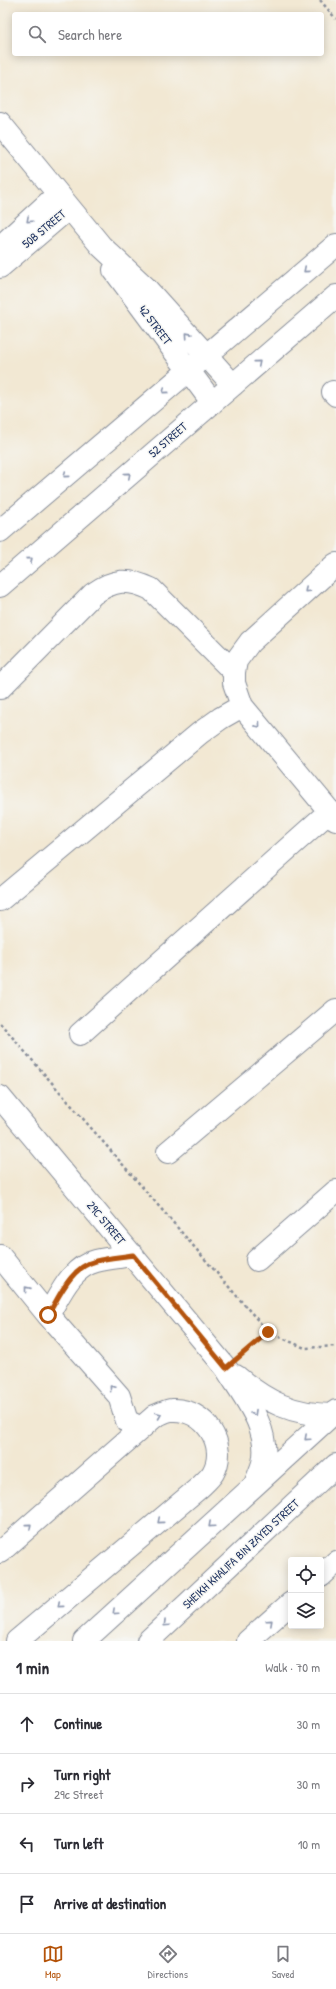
<!DOCTYPE html>
<meta charset="utf-8">
<style>
body{margin:0;font-family:"Patrick Hand",sans-serif;background:#f2f2f3;color:#2b2b33}
.controls{position:absolute;right:12px;bottom:12px;display:grid;overflow:hidden;border-radius:4px;box-shadow:0 2px 10px #0003}
.controls button{width:36px;height:36px;display:grid;place-items:center;padding:0;border:0;border-bottom:1px solid #e1e1e2;background:#fff;color:#2b2b33;font:20px sans-serif}
.stop{position:absolute;width:12px;height:12px;margin:-9px;border:3px solid #b45309;border-radius:50%;background:#fff}
.stop.end{background:#b45309;border-color:#fff;box-shadow:0 1px 4px #0008}
.list{margin:0;padding:0;list-style:none}
h2{display:flex;justify-content:space-between;align-items:center;height:52px;margin:0;padding:0 16px;font-size:17px}
h2 small{font-size:13px;font-weight:400;color:#7c7c81}
.list li{display:grid;grid-template-columns:26px 1fr auto;gap:12px;align-items:center;box-sizing:border-box;height:60px;padding:0 16px;border-top:1px solid #e1e1e2}
.list b{display:block;font-size:15px;white-space:nowrap}
.list p{margin:0;font-size:13px;white-space:nowrap;color:#7c7c81}
.list em{font-size:13px;font-style:normal;color:#7c7c81}
.icon{flex:none;width:22px;height:22px;fill:none;stroke:currentColor;stroke-width:2;stroke-linecap:round;stroke-linejoin:round}
.map{position:relative;flex:none;width:336px;height:1641px;overflow:hidden}
.search{position:absolute;background:#fff;box-shadow:0 2px 10px #0003;left:12px;right:12px;top:12px;height:44px;display:flex;align-items:center;gap:10px;box-sizing:border-box;padding:0 14px;border-radius:4px;color:#7c7c81;font-size:15px}
.sheet{height:292px;background:#fff}
nav{display:flex;justify-content:space-around;align-items:center;box-sizing:border-box;height:56px;border-top:1px solid #e1e1e2;background:#fff;font-size:11px;color:#7c7c81}
nav a{display:grid;justify-items:center;gap:2px}
nav .on{color:#b45309}
.map>svg:first-child{display:block}
.lines{fill:none;stroke-linecap:round;stroke-linejoin:round}
.minor-casing{stroke:#868c98;stroke-width:24}
.major-casing{stroke:#868c98;stroke-width:24}
.path{stroke:#868c98;stroke-width:2.5;stroke-dasharray:3 3;stroke-linecap:butt}
.minor{stroke:#fff;stroke-width:22}
.major{stroke:#fff;stroke-width:22}
.oneway{stroke:#8d97ae}
.route{stroke:#b45309;stroke-width:5}
.labels{text-anchor:middle;stroke-width:3;stroke-linejoin:round;paint-order:stroke}
.street-label{font-size:12px;fill:#1b2f5e;stroke:#f6f6f2}
</style>
<div class="map">
<svg width="336" height="1641" viewBox="0 0 336 1641">
<rect width="100%" height="100%" fill="#f6f6f2"/>
<filter id="ink" filterUnits="userSpaceOnUse"><feTurbulence type="fractalNoise" baseFrequency=".025" numOctaves="2"/><feDisplacementMap in="SourceGraphic" scale="8" xChannelSelector="R" yChannelSelector="G"/><feConvolveMatrix kernelMatrix="1 2 1 2 8 2 1 2 1" color-interpolation-filters="sRGB"/></filter>
<filter id="wash" filterUnits="userSpaceOnUse"><feTurbulence type="fractalNoise" baseFrequency=".012" numOctaves="4" result="noise"/><feDisplacementMap in="SourceGraphic" scale="16" xChannelSelector="R" yChannelSelector="G"/><feGaussianBlur stdDeviation="0.9" result="paint"/><feColorMatrix in="noise" values="0 0 0 0 0 0 0 0 0 0 0 0 0 0 0 0 0 1.4 0 .05"/><feComposite in="paint" operator="in"/></filter>
<g filter="url(#wash)">
<rect width="100%" height="100%" fill="#f2e8d3"/>
</g>
<g filter="url(#ink)">
<g class="lines">
<defs>
<path id="minor" d="M0,123L101,246L145,287L233,385
M0,247L58,194
M0,267L69,208
M114,270L212,402
M333,392L336,395
M0,531L336,245
M336,564L250,642L236,661L234,672V683L242,706L336,819
M0,586L336,296
M0,688L93,594C114,579 128,578 151,589L234,672
M0,900L200,733L221,718L242,706
M80,1034L330,811
M0,1097L226,1368C243,1396 271,1428 263,1463C261,1470 258,1477 255,1484
M168,1152L336,1010
M0,1256L48,1315L119,1396L127,1421L141,1428
M257,1260L336,1191
M48,1315C60,1295 71,1267 96,1261C108,1258 121,1257 133,1255
M236,1376C266,1402 293,1415 333,1415
M0,1552L155,1416C160,1414 167,1410 172,1410C204,1408 229,1445 213,1473C210,1478 204,1483 200,1487L17,1641
M84,1641L336,1411"/>
<path id="major" d="M321,1576L336,1562
M148,1641L336,1465
M248,1641L291,1603"/>
</defs>
<!-- minor casing -->
<use href="#minor" class="minor-casing"/>
<!-- major casing -->
<use href="#major" class="major-casing"/>
<!-- path -->
<path class="path" d="M320,0L336,19
M0,1023L268,1332L245,1352
M268,1332L305,1348L336,1346"/>
<!-- minor -->
<use href="#minor" class="minor"/>
<!-- major -->
<use href="#major" class="major"/>
</g>
<!-- one-way arrows -->
<defs><path id="oneway-chevron" d="M-2-3.5L2.5 0L-2 3.5" fill="none" stroke-width="1.6" stroke-linecap="round" stroke-linejoin="round"/></defs>
<g class="oneway">
<use href="#oneway-chevron" transform="translate(29 220) rotate(138)"/>
<use href="#oneway-chevron" transform="translate(306 270) rotate(139)"/>
<use href="#oneway-chevron" transform="translate(188 335) rotate(-132)"/>
<use href="#oneway-chevron" transform="translate(258 363) rotate(-41)"/>
<use href="#oneway-chevron" transform="translate(165 391) rotate(140)"/>
<use href="#oneway-chevron" transform="translate(66 475) rotate(140)"/>
<use href="#oneway-chevron" transform="translate(128 475) rotate(-41)"/>
<use href="#oneway-chevron" transform="translate(30 560) rotate(-41)"/>
<use href="#oneway-chevron" transform="translate(307 590) rotate(138)"/>
<use href="#oneway-chevron" transform="translate(258 725) rotate(50)"/>
<use href="#oneway-chevron" transform="translate(27 1289) rotate(-129)"/>
<use href="#oneway-chevron" transform="translate(112 1388) rotate(-131)"/>
<use href="#oneway-chevron" transform="translate(254 1413) rotate(60)"/>
<use href="#oneway-chevron" transform="translate(159 1415) rotate(-22)"/>
<use href="#oneway-chevron" transform="translate(307 1438) rotate(138)"/>
<use href="#oneway-chevron" transform="translate(160 1521) rotate(140)"/>
<use href="#oneway-chevron" transform="translate(211 1525) rotate(138)"/>
<use href="#oneway-chevron" transform="translate(29 1526) rotate(-41)"/>
<use href="#oneway-chevron" transform="translate(60 1605) rotate(140)"/>
<use href="#oneway-chevron" transform="translate(115 1612) rotate(138)"/>
<use href="#oneway-chevron" transform="translate(270 1622) rotate(-42)"/>
<use href="#oneway-chevron" transform="translate(166 1624) rotate(137)"/>
</g>
</g>
<g class="lines" filter="url(#ink)">
<!-- route -->
<path class="route" d="M48,1315C60,1295 71,1267 96,1261C108,1258 121,1257 133,1255L226,1368L268,1332"/>
</g>
<g class="labels">
<!-- street labels -->
<g class="street-label">
<text transform="translate(44 229) rotate(-40)" y="4">50B STREET</text>
<text transform="translate(155 325) rotate(53)" y="4">42 STREET</text>
<text transform="translate(168 440) rotate(-41)" y="4">52 STREET</text>
<text transform="translate(106 1223) rotate(50)" y="4">29C STREET</text>
<text transform="translate(241 1554) rotate(-43)" y="4">SHEIKH KHALIFA BIN ZAYED STREET</text>
</g>
</g>
</svg>
<div class="controls">
<button><svg class="icon" aria-label="locate" viewBox="0 0 24 24"><circle cx="12" cy="12" r="6"/><path d="M12 2v4M12 18v4M2 12h4M18 12h4"/></svg></button>
<button><svg class="icon" aria-label="layers" viewBox="0 0 24 24"><path d="M12 4l9 5-9 5-9-5zM3 14l9 5 9-5"/></svg></button>
</div>
<div class="stop" style="left:48px;top:1315px"></div>
<div class="stop end" style="left:268px;top:1332px"></div>
<div class="search"><svg class="icon" aria-label="search" viewBox="0 0 24 24"><circle cx="10" cy="10" r="6"/><path d="M15 15l6 6"/></svg>Search here</div>
</div>
<section class="sheet">
<h2>1 min<small>Walk · 70 m</small></h2>
<ul class="list">
<li><svg class="icon" aria-label="ahead" viewBox="0 0 24 24"><path d="M12 20V5M6 11l6-6 6 6"/></svg><div><b>Continue</b></div><em>30 m</em></li>
<li><svg class="icon" aria-label="right" viewBox="0 0 24 24"><path d="M7 20v-9h11M14 6l5 5-5 5"/></svg><div><b>Turn right</b><p>29c Street</p></div><em>30 m</em></li>
<li><svg class="icon" aria-label="left" viewBox="0 0 24 24"><path d="M17 20v-9H6M10 6l-5 5 5 5"/></svg><div><b>Turn left</b></div><em>10 m</em></li>
<li><svg class="icon" aria-label="arrive" viewBox="0 0 24 24"><path d="M6 21V4h12l-3 4 3 4H6"/></svg><div><b>Arrive at destination</b></div></li>
</ul>
</section>
<nav>
<a class="on"><svg class="icon" aria-label="map" viewBox="0 0 24 24"><path d="M3 6l6-2 6 2 6-2v14l-6 2-6-2-6 2zM9 4v14M15 6v14"/></svg>Map</a>
<a><svg class="icon" aria-label="directions" viewBox="0 0 24 24"><path d="M12 3l9 9-9 9-9-9zM9 14v-3h6M13 9l2 2-2 2"/></svg>Directions</a>
<a><svg class="icon" aria-label="saved" viewBox="0 0 24 24"><path d="M7 4h10v16l-5-4-5 4z"/></svg>Saved</a>
</nav>
